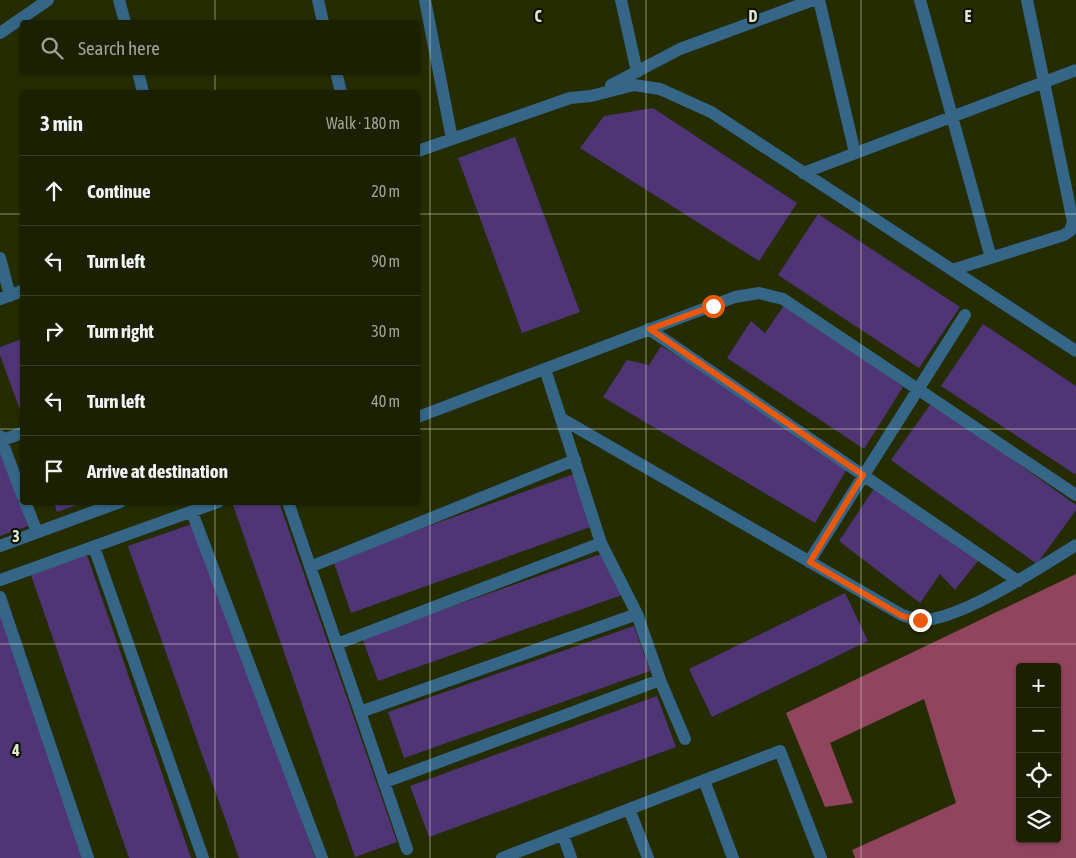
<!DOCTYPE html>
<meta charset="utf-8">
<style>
body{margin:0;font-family:"Asap Condensed",sans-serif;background:#282e0f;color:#f1f3f6}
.controls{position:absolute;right:15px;bottom:15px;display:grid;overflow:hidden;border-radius:5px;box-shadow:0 1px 4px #0004}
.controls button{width:45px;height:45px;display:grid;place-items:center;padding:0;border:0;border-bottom:1px solid #393e22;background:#1b2100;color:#f1f3f6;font:25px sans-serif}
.stop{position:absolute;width:15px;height:15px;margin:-11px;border:4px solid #ea580c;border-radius:50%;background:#fff}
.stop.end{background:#ea580c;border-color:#fff;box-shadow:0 1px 5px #0008}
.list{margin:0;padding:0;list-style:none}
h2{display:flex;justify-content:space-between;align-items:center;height:65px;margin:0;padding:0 20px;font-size:21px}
h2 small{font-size:16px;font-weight:400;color:#a0a399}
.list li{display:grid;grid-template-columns:32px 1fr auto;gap:15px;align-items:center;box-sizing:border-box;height:70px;padding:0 20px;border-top:1px solid #393e22}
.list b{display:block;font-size:19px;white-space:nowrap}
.list em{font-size:16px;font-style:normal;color:#a0a399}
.icon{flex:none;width:28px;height:28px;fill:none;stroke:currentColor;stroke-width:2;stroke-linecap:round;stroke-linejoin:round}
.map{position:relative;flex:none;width:1076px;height:858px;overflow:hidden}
.search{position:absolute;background:#1b2100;box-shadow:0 1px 4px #0004;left:20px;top:20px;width:400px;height:55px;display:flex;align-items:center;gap:12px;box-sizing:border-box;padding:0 18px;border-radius:5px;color:#a0a399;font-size:19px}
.panel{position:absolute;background:#1b2100;box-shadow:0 1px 4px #0004;left:20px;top:90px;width:400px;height:415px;border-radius:5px}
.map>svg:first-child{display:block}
.forest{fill:#90445e;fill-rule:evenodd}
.building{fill:#4f3576}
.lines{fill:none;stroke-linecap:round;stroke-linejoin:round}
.street{stroke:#356687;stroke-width:12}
.route{stroke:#ea580c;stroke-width:6}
.grid{fill:none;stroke:#e0e7ce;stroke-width:1;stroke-opacity:0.55}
.grid-label{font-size:16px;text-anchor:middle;font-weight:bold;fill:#e0e7ce;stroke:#0f1303;stroke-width:4.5;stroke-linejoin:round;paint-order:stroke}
</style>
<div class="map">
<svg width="1076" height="858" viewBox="0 0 1076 858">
<rect width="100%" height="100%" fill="#242c00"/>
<!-- forest -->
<path class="forest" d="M1076,574V858H855L852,850L956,803L924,699L830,743L853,803L825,807L786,713ZM1020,667H1057V839H1020Z"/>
<!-- building -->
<path class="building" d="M653,108L797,203L759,261L580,148L604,116Z
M515,137L580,312L522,333L458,158Z
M818,214L960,307L919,368L778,275Z
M785,304L903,387L864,449L727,358L751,321L765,333Z
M983,324L1076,386V475L941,386Z
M22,339V409L20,410L0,355V347Z
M661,346L851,462L815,523L603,397L627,360L649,365Z
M932,402L1076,505V510L1037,564L891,460Z
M2,451L28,526L0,536V452Z
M577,473L596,525L351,613L333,560Z
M875,487L981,557L955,590L940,574L920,603L839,541Z
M54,502H82V503L57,512Z
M232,502H279L397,842L355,857Z
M195,523L315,858H239L128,546Z
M607,552L622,595L378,681L362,638Z
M87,555L191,858H129L31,575Z
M845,593L868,641L712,717L689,669Z
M0,605L86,858H0Z
M634,626L650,671L404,758L388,712Z
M657,696L676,747L429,837L410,786Z"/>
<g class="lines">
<!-- street -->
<path class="street" d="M119,0L125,22
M318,0L323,22
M425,0L452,139
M621,0L637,72
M819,0L855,153
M920,0L991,258
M0,33L48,0
M138,72L143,92
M336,72L341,92
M611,85L680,49L813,0
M418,151L570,98L591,96L634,85L660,89L711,112L1076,351
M803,173L1076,70
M0,258L10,296
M952,270L1064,235L1070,231L1073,222L1027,0
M0,299L22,291
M649,329L1018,581
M545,369L601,543L637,614L660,680L685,739
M418,417L735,297L759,293L783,299L1076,495
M562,419L902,615C908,617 915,620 921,620C959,621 1042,566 1076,545
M0,436L22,495
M0,441L22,433
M25,502L37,532
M288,502L407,849
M192,512L322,858
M0,546L120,502
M94,547L203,858
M809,562L965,315
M310,567L575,460
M0,580L218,502
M0,597L88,858
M337,644L601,543
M360,712L637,614
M704,780L733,858
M385,782L660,680
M629,809L648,858
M563,835L571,858
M502,858L780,751L821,858"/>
</g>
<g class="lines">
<!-- route -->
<path class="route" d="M713,306L650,329L863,475L810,562L902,616L920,620"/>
</g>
<!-- grid -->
<path class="grid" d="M215,0V22M430,0V858M646,0V858M861,0V858M215,72V92M0,214H22M418,214H1076M0,429H22M418,429H1076M215,502V858M0,644H1076"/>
<g class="grid-label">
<text x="538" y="22">C</text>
<text x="753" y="22">D</text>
<text x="968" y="22">E</text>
<text x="16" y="542">3</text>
<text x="16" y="756">4</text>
</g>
</svg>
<div class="controls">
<button>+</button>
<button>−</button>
<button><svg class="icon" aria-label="locate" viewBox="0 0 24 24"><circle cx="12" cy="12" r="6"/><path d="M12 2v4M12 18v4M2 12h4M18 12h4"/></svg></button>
<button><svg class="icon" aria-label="layers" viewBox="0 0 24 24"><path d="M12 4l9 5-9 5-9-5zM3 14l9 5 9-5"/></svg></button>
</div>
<div class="stop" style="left:713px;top:306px"></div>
<div class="stop end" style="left:920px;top:620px"></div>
<div class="search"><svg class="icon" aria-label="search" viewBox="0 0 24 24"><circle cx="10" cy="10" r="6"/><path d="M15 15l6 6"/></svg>Search here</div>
<section class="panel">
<h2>3 min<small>Walk · 180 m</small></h2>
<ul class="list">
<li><svg class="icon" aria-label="ahead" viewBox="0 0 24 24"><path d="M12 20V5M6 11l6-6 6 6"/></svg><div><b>Continue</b></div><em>20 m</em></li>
<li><svg class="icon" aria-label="left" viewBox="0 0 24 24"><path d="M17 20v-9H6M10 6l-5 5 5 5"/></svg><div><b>Turn left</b></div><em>90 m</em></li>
<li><svg class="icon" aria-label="right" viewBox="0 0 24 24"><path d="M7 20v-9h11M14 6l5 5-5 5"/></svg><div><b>Turn right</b></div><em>30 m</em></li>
<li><svg class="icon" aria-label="left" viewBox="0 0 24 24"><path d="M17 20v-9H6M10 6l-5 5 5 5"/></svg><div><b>Turn left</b></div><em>40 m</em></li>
<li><svg class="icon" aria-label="arrive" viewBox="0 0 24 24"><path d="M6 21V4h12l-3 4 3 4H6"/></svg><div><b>Arrive at destination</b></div></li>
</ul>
</section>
</div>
